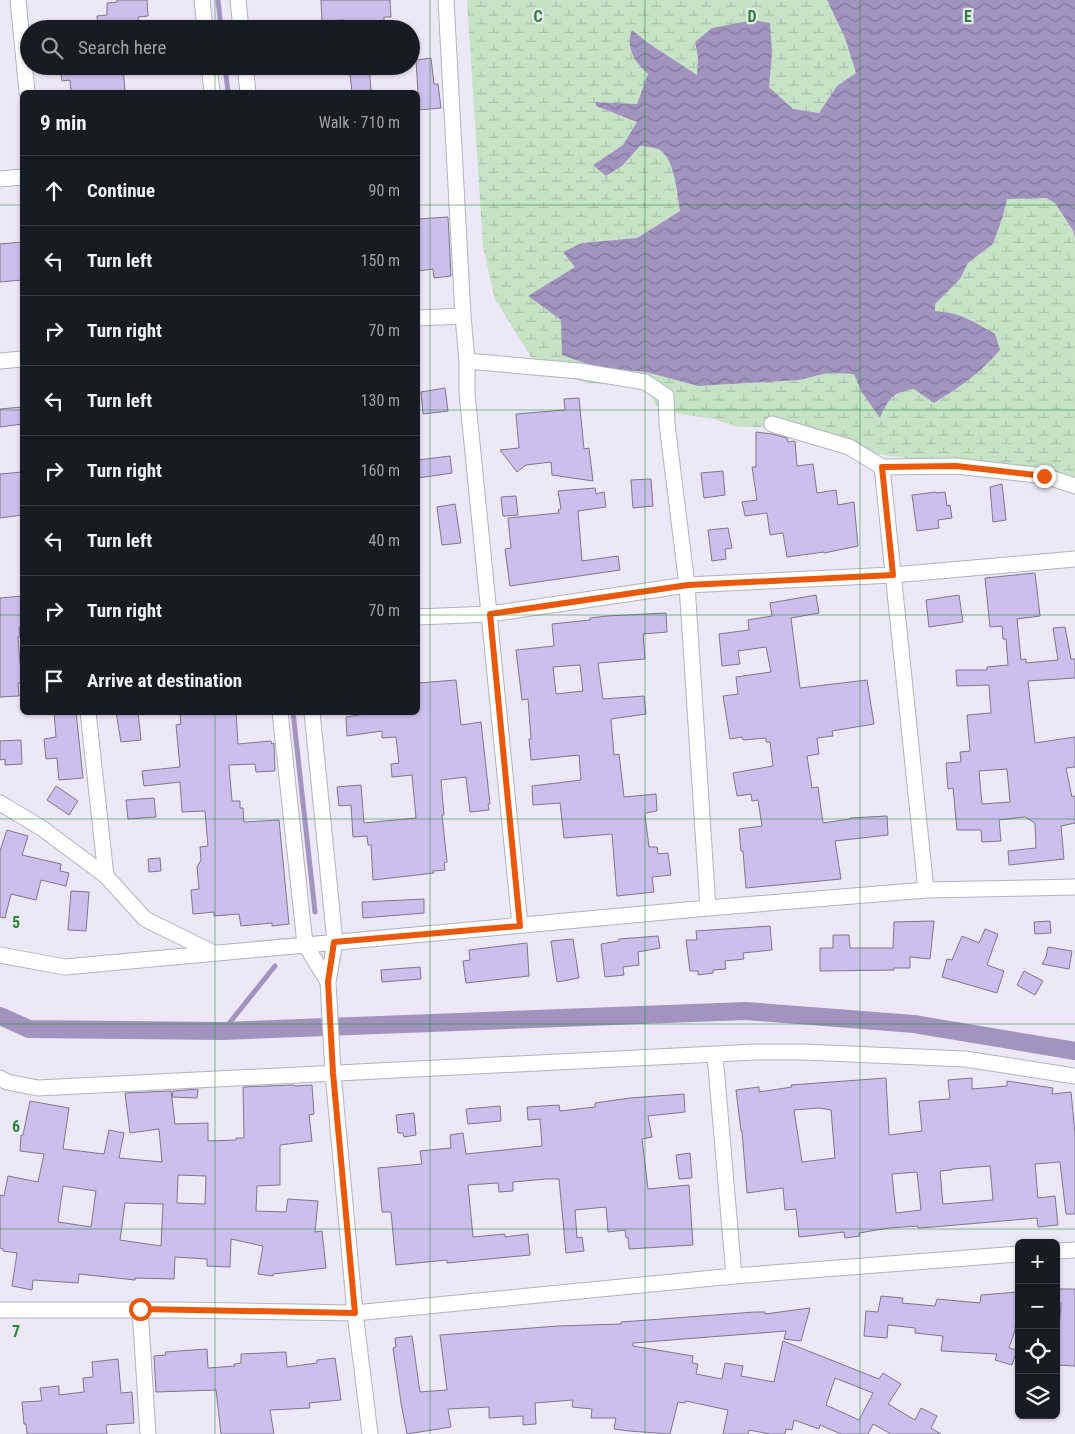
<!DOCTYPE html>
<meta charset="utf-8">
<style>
body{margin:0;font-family:"Roboto Condensed",sans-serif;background:#242831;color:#f1f3f6}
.controls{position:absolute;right:15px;bottom:15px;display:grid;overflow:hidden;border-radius:8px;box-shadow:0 1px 4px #0004}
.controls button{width:45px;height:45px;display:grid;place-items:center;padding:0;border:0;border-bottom:1px solid #363941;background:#171b24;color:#f1f3f6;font:25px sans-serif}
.stop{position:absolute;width:15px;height:15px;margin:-11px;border:4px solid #ea580c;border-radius:50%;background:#fff}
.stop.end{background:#ea580c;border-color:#fff;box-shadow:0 1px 5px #0008}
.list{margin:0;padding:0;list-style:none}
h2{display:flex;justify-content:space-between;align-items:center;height:65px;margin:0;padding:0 20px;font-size:21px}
h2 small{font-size:16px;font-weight:400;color:#9ea1a6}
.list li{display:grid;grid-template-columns:32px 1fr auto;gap:15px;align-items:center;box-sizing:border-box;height:70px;padding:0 20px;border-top:1px solid #363941}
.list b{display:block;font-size:19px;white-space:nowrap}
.list em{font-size:16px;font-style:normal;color:#9ea1a6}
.icon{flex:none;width:28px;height:28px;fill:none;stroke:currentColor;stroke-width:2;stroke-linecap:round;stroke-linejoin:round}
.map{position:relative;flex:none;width:1075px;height:1434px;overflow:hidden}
.search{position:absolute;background:#171b24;box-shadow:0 1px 4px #0004;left:20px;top:20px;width:400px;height:55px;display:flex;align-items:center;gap:12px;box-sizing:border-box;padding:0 18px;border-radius:28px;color:#9ea1a6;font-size:19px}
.panel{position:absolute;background:#171b24;box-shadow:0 1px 4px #0004;left:20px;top:90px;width:400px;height:625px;border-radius:8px}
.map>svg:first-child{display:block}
.wetland{fill:url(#wetland-marsh)}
.water{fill:url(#water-waves)}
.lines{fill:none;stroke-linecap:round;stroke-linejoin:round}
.stream{stroke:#a194bf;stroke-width:5}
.canal{stroke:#a194bf;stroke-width:18}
.building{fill:#ccbfed;stroke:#7d7988;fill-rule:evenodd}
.minor-casing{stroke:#b5b1c0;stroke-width:17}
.minor{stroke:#fff;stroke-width:15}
.route{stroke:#ea580c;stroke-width:6}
.grid{fill:none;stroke:#2c8637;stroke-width:1;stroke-opacity:0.55}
.grid-label{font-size:16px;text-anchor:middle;font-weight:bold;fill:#2c8637;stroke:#ede8f8;stroke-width:4.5;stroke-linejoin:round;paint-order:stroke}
</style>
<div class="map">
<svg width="1075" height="1434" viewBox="0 0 1075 1434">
<defs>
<pattern id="wetland-marsh" width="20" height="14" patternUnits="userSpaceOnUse" patternTransform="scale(1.25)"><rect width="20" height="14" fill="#c6e3c6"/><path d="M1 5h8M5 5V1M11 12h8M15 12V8" fill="none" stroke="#aac2aa"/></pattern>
<pattern id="water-waves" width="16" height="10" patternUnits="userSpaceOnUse" patternTransform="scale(1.25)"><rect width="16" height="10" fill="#a194bf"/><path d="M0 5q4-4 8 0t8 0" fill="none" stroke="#82789b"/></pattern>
</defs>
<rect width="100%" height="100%" fill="#ede8f8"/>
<!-- wetland -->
<path class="wetland" d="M467,0H827L845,38L856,73L837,86L819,113L793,109L769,87L772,54L695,42L698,57L697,76L648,43L632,30L648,74L637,104L595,102L596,106L637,122L623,145L593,165H623L640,146C646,147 655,147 660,150C675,160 677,194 680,211L637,238L582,243L564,252L575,267L529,296L561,320L596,367L646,372L698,386L799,380L828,373L854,374L861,391L888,400L905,390L914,388L935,403L958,388L995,334C973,321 961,313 935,311V304L960,279L968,263L993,244L1003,216L1007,198H1047L1055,203L1074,232L1075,238V479L1031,475L863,452L821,439L760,427H739L713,419L660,411L644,386L585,383L548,367L531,357L495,299L483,247Z"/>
<!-- water -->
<path class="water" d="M827,0H1075V238L1074,232L1055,203L1046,198L1007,199L1003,216L993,244L968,263L960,279L935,304V311C961,313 973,321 995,334L1000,350C981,372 959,388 934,403L914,389C893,392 888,399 880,418L861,391L854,374L828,373L799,380L698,386L646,372L596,367L562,355L561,320L528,296L575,267L563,252L582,243L637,238L680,211C677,194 675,160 660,150C655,147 646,147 640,146L623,165L606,176L593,165L623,145L637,122L596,106L595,102L637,104L648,74C635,62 625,48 632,30L648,43L697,75L698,57L695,42L712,28L754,20L770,23L772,54L769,87L793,109L819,113L837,86L856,73L845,38Z"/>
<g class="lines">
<!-- stream -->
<path class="stream" d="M218,0L221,29
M225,66L228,92
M293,712L315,912
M223,1031L275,966"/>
<!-- canal -->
<path class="canal" d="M0,1016L29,1029L223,1031L746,1011L914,1024L1075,1051"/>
</g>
<!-- building -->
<path class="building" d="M117,0H147L148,16L138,17L139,29H98L97,16L107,15V3L117,2Z
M321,0H390L391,17H384V22L362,25V29H345L344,20L322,21Z
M431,58L434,84H438L441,108L419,110L416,60Z
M60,66H123L125,92H71L70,80L62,81Z
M349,66H369L371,90L352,92Z
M448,217L451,276L434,278L433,269L418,271V219Z
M22,242V280L0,282V244Z
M445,388L448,411L423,414L421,392Z
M579,398L584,449L589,448L593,481L552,475L551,462L526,465L517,472L500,450L519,448L516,414L565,410L564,399Z
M22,407V424L0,427V409Z
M756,432L772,434L787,438L788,442L795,441L797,466L813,464L817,493L836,490L838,505L854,502L858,546L824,553V552L787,557L783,533L770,535L767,513L745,516L742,502L757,500L752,467H756Z
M450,456L452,473L418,478V460Z
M723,471L725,495L704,498L701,473Z
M22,472V515L0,518V474Z
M651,479L653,506L633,508L631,480Z
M1002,484L1006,520L993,522L990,487Z
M595,488L596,494L604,492L606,507L578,511L582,561L618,556L620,570L510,586L505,549L511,548L508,518L559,513L558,510L561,509L558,491Z
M936,492V493L945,492L947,506L950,505L952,518L938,520L939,528L917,531L912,495Z
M516,496L518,515L503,516L501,497Z
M455,504L461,543L442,545L437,507Z
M728,528L732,548L725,549L726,559L712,561L708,530Z
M1035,573L1040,616L1017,619L1021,660L1026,659V663L1058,660L1053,628L1065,627L1071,659H1075V678L1028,681L1035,743L1075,737V767L1066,768L1072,797L1075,796V823L1061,826L1064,859L1009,865L1008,851L1036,848L1035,823L1025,817L999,820L1001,841L982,842L981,830H957L953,788L948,789L946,763L961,762L960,752L970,751L967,715L991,713L989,685L957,686L956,670H987V667L1008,665L1006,639H1003L1002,626L990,627L985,578ZM1007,769L1010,802L982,804L979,771Z
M816,595L819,613L791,618L800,688L867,680L874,724L832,731L833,736L817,738L819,754L807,756L812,788L818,787L823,823L850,819V818L887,816L888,835L835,841L841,879L746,888L743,851H741L739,829L762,826L758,800L752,801L751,794L737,796L733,773L773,766L770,742H766V738L743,740L742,737L730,739L723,696L738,694L736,677L771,672L766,647L738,651L740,664L722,666L719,634L749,630L748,620L772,616L770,603Z
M959,595L963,622L929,627L926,600Z
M22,596V627H19L20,637H18L20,664H22V683H18L19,696L0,697V598Z
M666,613L667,632L643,634L645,659L598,663L603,699L644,696L646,714L611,719L614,755L619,754L624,797L656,794L657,811L646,813L645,815L649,847H657L658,854L668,853L671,875L652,877L654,892L617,896L612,834L564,838L560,803L533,805L532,786L581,780L579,755L531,760L529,739H531L528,699L522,700L516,650L554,646L552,624L590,620V618L607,616ZM580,665L583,691L556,694L553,667Z
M456,680L461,725L481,722L490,804H488L489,810L470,812L466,777L441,780L444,815H442L447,862L444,863L445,870L433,871L434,873L373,880L371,845H368L367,836L353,837L351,805L339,806L337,787L361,785L364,823L416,818L412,775L392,777L391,764L399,763L396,737L382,738V731L347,736L346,717L378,712H418V683Z
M54,712H76L83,778L59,780L57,758L46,759L44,739L56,737Z
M116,712H138L141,740L121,742Z
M194,712H236L238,744L271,741L272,744L274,743L275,771L256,772L255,764L229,765L232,801H240V808H243L244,822L279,820L289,924L272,926V923L241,926L239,914L214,916V912L193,914L191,890L199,889L197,867L201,860L200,847L208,846L205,811L182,812L180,782L144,786L142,771L180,767L176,725L181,724L180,715Z
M21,740L22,764L5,765V759L0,760V741Z
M56,786L78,801L69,815L47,800Z
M154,798L156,817L128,819L126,800Z
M7,830L28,836L22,855L61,864L60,871L69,873L66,886L41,880L36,900L11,894L5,918L0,917V851Z
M160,858L161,871L149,872L148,859Z
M71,891L89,892L86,931L68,930Z
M424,899V913L363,918L362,902Z
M934,921L930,959L910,957V968H894V970L820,971V948H833V935H849L850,948H893L894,922Z
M1050,921L1051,933L1035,934L1034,922Z
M770,926L772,950L743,953L744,959L725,961L726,969L713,970V973L698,975V971H690L686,940H697L696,931Z
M985,929L998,934L987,965L1004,971L997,993L942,977L947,959L952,960L962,936L979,943Z
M658,936L660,948L638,952L639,965L623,967L624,975L605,977L601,944L619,941V939Z
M573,939L579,978L557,982L551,941Z
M527,943L529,976L466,983L463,961L470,960L469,950Z
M1048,947L1072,951L1069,969L1042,964L1046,957Z
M420,967L421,979L382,982L381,970Z
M1024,971L1043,981L1035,995L1017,985Z
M886,1078L889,1135L922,1131L919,1101L950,1099L948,1080L972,1078V1089L1007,1086V1081L1053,1088L1052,1094L1071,1092L1075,1133V1214H1066L1060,1162L1035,1164L1038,1198L1055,1196L1058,1225L1038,1227L1037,1218L933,1227L918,1228V1226L889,1228L859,1233L860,1236L845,1238L844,1232L799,1237L796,1209L785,1210L783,1188L747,1193L742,1131H741L736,1090L759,1087V1092L792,1087L791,1085ZM819,1108L831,1110L835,1158L802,1162L794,1110ZM990,1166L993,1200L943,1204L940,1171L952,1170V1169ZM917,1172L921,1210L896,1213L892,1174Z
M294,1085V1086L312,1085L314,1114L309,1115L312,1141L280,1145V1185L257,1186L256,1211L286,1212L288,1199L318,1201L315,1232L322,1231L326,1268L273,1274V1276L258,1274L263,1246L231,1239L230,1267L207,1266V1259L175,1257L174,1279L135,1278V1280L79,1274L78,1283L33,1280L32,1290L12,1286L17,1253L3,1251V1249L0,1248V1195L4,1196L8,1176L38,1182L44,1154L20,1151L21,1135H23L30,1101L69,1108L63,1149L104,1154L109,1130L124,1133L119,1158L162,1162L159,1129L130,1133L125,1093L171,1091L175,1124L208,1123V1141L236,1140V1138H244L243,1087ZM178,1175L206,1176L205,1204L177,1203ZM63,1186L96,1191L91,1227L58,1222ZM125,1203L163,1204L161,1246L120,1240Z
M198,1089L197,1098L172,1097L173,1091Z
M684,1094L685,1112L648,1116L652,1137L642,1139L648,1189L689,1185L693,1245L629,1249L628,1237L626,1238L625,1230L608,1232L606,1207L575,1210L577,1238L582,1237L584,1251L566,1253L559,1179H546L513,1182V1191L499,1192L498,1183L468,1185L473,1237L505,1234V1237L528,1234L530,1255L447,1263V1260L396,1265L391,1212H382L378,1168L422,1164L420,1151L451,1148L450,1135L463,1133L466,1154L542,1146L540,1119L528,1120L527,1107L559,1105L560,1111L595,1107V1103L630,1098Z
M500,1106L501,1121L468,1124L466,1109Z
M414,1113L416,1135L404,1137L403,1133H398L396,1115Z
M690,1153L692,1178L679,1179L676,1155Z
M1056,1289H1075V1366L1056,1365V1344H1058L1061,1303H1056Z
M1018,1292L1015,1330L1009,1348L1017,1350L1012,1365L995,1360L997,1354L941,1351L943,1336L915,1333V1328L888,1325L887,1338L864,1336L866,1311L878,1312L881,1296L903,1298L902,1303L935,1306L937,1299L980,1303L981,1295Z
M810,1308L801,1341L784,1339L786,1331L633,1343V1346L693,1356L692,1363L698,1364L696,1374L722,1379L725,1363L743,1366L741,1376L774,1382L783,1341L879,1379L883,1373L901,1384L888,1404L915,1420L921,1408L937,1416L931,1428L941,1434H891L873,1424L868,1434H841L820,1425L819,1429L794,1420L792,1430L786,1429L785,1434H770L749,1430L748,1434H723L728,1410L686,1401L685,1403L678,1402L670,1434L629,1431L614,1429L616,1418H591L592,1409L572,1407L573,1400L535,1403L536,1424L523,1425V1416L489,1418V1407L448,1409L451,1427L407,1434L401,1403L393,1348L396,1347L395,1338L412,1336L420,1392L447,1390L440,1335L558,1326L621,1324V1322L755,1312H765V1314ZM835,1378L873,1393L859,1420L826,1405Z
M207,1349L208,1368L235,1366L234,1364L241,1363V1354L286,1352L287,1367L317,1363V1360L335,1358L341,1400L309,1403L310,1408L270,1410L274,1434H221L216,1390L156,1392L154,1356L166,1355L165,1352Z
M118,1359L121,1393L132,1392L134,1423L106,1425L107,1434H27L26,1424H24L22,1402L42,1401L40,1388L59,1386V1395L84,1392L83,1378L93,1377L92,1362Z"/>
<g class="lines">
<defs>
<path id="minor" d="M18,0L27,92
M202,0L205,29
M238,0L241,29
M446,0L463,316L467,361V393L520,925
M209,66L212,92
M245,66L248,92
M0,179L22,177
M418,318L463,316
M0,361L22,359
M467,361L579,371L645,382L666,396L667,424L687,585L708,908
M772,424L849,447L882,467L956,466L1045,476L1075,486
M882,467L926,890
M418,617L490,614L687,585L893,575L1075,559
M88,712L106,876
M280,712L305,944L328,982
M312,712L335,942L328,982L333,1073L355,1313L734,1276L1019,1254
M0,803L43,829L106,876L145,919L214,953
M0,955L65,967L708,908L926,890L1075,887
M715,1055L734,1276
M0,1078L7,1082L38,1088L755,1052H804L965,1059L1075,1076
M1056,1251L1075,1250
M140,1309L148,1434
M0,1310H178L355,1313L370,1434"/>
</defs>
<!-- minor casing -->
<use href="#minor" class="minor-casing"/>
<!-- minor -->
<use href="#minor" class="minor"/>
</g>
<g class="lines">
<!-- route -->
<path class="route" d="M140,1309L355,1313L333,1073L328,982L334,942L520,926L490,614L688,585L893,575L882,467L956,466L1044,476"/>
</g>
<!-- grid -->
<path class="grid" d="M215,0V29M430,0V1434M645,0V1434M860,0V1434M215,66V92M0,205H22M418,205H1075M0,410H22M418,410H1075M0,615H22M418,615H1075M215,712V1434M0,819H1075M0,1024H1075M0,1229H1075"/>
<g class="grid-label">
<text x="538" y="22">C</text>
<text x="752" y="22">D</text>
<text x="968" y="22">E</text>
<text x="16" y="928">5</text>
<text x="16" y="1132">6</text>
<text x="16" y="1337">7</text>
</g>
</svg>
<div class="controls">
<button>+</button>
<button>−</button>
<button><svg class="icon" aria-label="locate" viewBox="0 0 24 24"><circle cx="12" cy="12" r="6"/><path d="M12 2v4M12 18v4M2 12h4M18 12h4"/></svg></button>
<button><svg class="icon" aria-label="layers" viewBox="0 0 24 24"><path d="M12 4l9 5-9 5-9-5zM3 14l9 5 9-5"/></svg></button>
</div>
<div class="stop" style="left:140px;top:1309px"></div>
<div class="stop end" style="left:1044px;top:476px"></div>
<div class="search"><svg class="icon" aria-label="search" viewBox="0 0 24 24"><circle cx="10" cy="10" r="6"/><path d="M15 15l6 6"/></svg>Search here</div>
<section class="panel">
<h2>9 min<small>Walk · 710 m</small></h2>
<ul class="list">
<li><svg class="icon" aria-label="ahead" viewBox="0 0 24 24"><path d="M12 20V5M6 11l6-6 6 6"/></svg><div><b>Continue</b></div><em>90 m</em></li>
<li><svg class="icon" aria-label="left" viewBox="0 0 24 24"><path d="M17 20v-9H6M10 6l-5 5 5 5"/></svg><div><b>Turn left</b></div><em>150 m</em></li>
<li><svg class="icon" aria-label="right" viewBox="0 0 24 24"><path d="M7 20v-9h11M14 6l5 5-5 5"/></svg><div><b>Turn right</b></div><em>70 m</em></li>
<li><svg class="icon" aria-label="left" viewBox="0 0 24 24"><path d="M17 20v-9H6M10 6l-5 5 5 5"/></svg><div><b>Turn left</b></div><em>130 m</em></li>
<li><svg class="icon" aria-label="right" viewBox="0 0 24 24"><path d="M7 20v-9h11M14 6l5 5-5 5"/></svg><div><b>Turn right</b></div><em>160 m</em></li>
<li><svg class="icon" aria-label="left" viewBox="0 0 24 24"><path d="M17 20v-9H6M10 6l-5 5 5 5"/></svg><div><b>Turn left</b></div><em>40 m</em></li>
<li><svg class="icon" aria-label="right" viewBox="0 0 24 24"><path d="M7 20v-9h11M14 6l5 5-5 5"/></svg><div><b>Turn right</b></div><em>70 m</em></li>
<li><svg class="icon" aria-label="arrive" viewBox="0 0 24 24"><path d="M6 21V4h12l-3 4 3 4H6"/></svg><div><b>Arrive at destination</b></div></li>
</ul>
</section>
</div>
